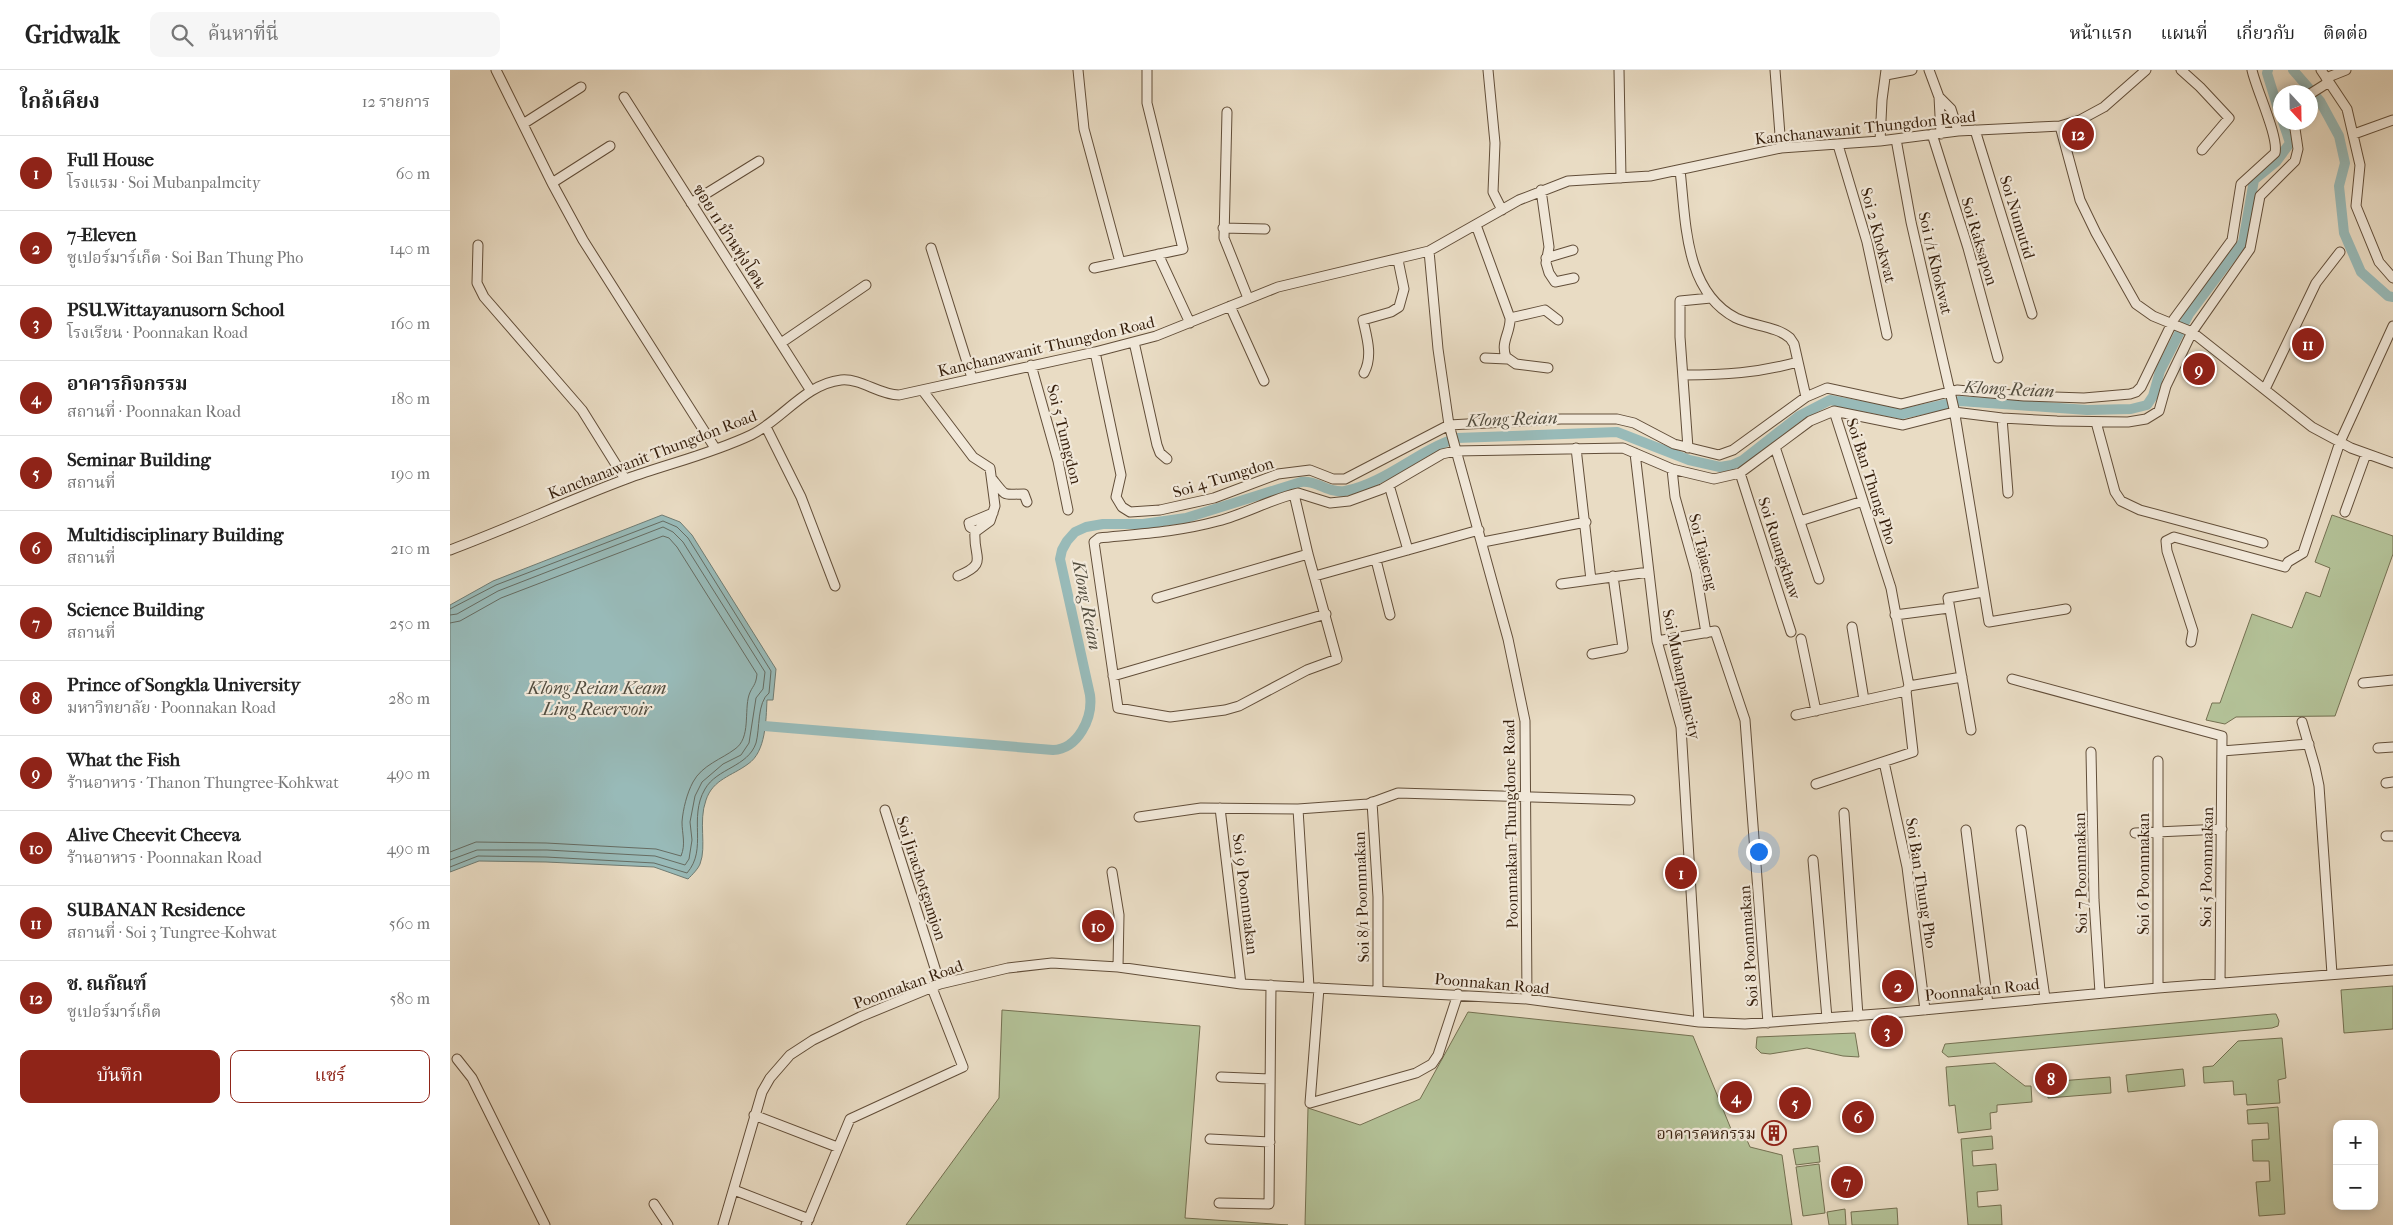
<!DOCTYPE html>
<html lang="th">
<meta charset="utf-8">
<style>
body{margin:0;font-family:"IM FELL French Canon","Noto Serif Thai",serif;background:#f6f6f6;color:#222}
.controls{position:absolute;right:15px;bottom:15px;display:grid;overflow:hidden;border-radius:10px;box-shadow:0 2px 8px #0003}
.controls button{width:45px;height:45px;display:grid;place-items:center;padding:0;border:0;border-bottom:1px solid #e0e0e0;background:#fff;color:#222;font:25px sans-serif}
.compass{position:absolute;left:1823px;top:15px;width:45px;height:45px;border-radius:50%;background:#fff;box-shadow:0 2px 8px #0003;rotate:158deg}
.you{position:absolute;left:1308px;top:781px;width:18px;height:18px;margin:-12px;border:4px solid #fff;border-radius:50%;background:#1a73e8;box-shadow:0 0 0 8px #1a73e833}
.badge{display:grid;place-items:center;width:32px;height:32px;border-radius:50%;background:#8f2418;color:#fff;font-size:16px;font-weight:700}
.pin{position:absolute;translate:-50% -50%;border:2px solid #fff;box-shadow:0 1px 5px #0006}
.list{margin:0;padding:0;list-style:none}
h2{display:flex;justify-content:space-between;align-items:center;height:65px;margin:0;padding:0 20px;font-size:21px}
h2 small{font-size:16px;font-weight:400;color:#767676}
.list li{display:grid;grid-template-columns:32px 1fr auto;gap:15px;align-items:center;box-sizing:border-box;height:75px;padding:0 20px;border-top:1px solid #e0e0e0}
.list b{display:block;font-size:19px;white-space:nowrap}
.list p{margin:0;font-size:16px;white-space:nowrap;color:#767676}
.list em{font-size:16px;font-style:normal;color:#767676}
.actions{display:flex;gap:10px;padding:15px 20px}
.actions a{flex:1;padding:11px 0;border:1px solid #8f2418;border-radius:10px;text-align:center;font-size:18px;color:#8f2418}
.actions .main{background:#8f2418;color:#fff}
.icon{flex:none;width:28px;height:28px;fill:none;stroke:currentColor;stroke-width:2;stroke-linecap:round;stroke-linejoin:round}
.map{position:relative;flex:none;width:1943px;height:1155px;overflow:hidden}
header{display:flex;align-items:center;gap:30px;box-sizing:border-box;height:70px;padding:0 25px;background:#fff;border-bottom:1px solid #e0e0e0}
header strong{font-size:24px}
nav{display:flex;gap:28px;margin-inline-start:auto;font-size:18px}
.search{width:350px;height:45px;background:#f6f6f6;display:flex;align-items:center;gap:12px;box-sizing:border-box;padding:0 18px;border-radius:10px;color:#767676;font-size:19px}
main{display:flex}
aside{flex:1;background:#fff}
.map>svg:first-child{display:block}
.green{fill:#b3c197;stroke:#747051}
.water{fill:#98bab8;stroke:#707c73}
.lines{fill:none;stroke-linecap:round;stroke-linejoin:round}
.shore{stroke:#666c62;stroke-width:1}
.canal{stroke:#98bab8;stroke-width:10}
.minor-casing{stroke:#624e39;stroke-width:11}
.minor{stroke:#f1e8d9;stroke-width:9}
.labels{text-anchor:middle;stroke-width:4.5;stroke-linejoin:round;paint-order:stroke}
.street-label{font-size:16px;fill:#351e0b;stroke:#f1e8d9}
.poi-label{font-size:16px;fill:#351e0b;stroke:#f1e8d9;text-anchor:end}
.water-label{font-size:18px;font-style:italic;fill:#534d3f;stroke:#f1e8d9}
</style>
<header>
<strong>Gridwalk</strong>
<div class="search"><svg class="icon" aria-label="search" viewBox="0 0 24 24"><circle cx="10" cy="10" r="6"/><path d="M15 15l6 6"/></svg>ค้นหาที่นี่</div>
<nav><a>หน้าแรก</a><a>แผนที่</a><a>เกี่ยวกับ</a><a>ติดต่อ</a></nav>
</header>
<main>
<aside>
<h2>ใกล้เคียง<small>12 รายการ</small></h2>
<ul class="list">
<li><span class="badge">1</span><div><b>Full House</b><p>โรงแรม · Soi Mubanpalmcity</p></div><em>60 m</em></li>
<li><span class="badge">2</span><div><b>7-Eleven</b><p>ซูเปอร์มาร์เก็ต · Soi Ban Thung Pho</p></div><em>140 m</em></li>
<li><span class="badge">3</span><div><b>PSU.Wittayanusorn School</b><p>โรงเรียน · Poonnakan Road</p></div><em>160 m</em></li>
<li><span class="badge">4</span><div><b>อาคารกิจกรรม</b><p>สถานที่ · Poonnakan Road</p></div><em>180 m</em></li>
<li><span class="badge">5</span><div><b>Seminar Building</b><p>สถานที่</p></div><em>190 m</em></li>
<li><span class="badge">6</span><div><b>Multidisciplinary Building</b><p>สถานที่</p></div><em>210 m</em></li>
<li><span class="badge">7</span><div><b>Science Building</b><p>สถานที่</p></div><em>250 m</em></li>
<li><span class="badge">8</span><div><b>Prince of Songkla University</b><p>มหาวิทยาลัย · Poonnakan Road</p></div><em>280 m</em></li>
<li><span class="badge">9</span><div><b>What the Fish</b><p>ร้านอาหาร · Thanon Thungree-Kohkwat</p></div><em>490 m</em></li>
<li><span class="badge">10</span><div><b>Alive Cheevit Cheeva</b><p>ร้านอาหาร · Poonnakan Road</p></div><em>490 m</em></li>
<li><span class="badge">11</span><div><b>SUBANAN Residence</b><p>สถานที่ · Soi 3 Tungree-Kohwat</p></div><em>560 m</em></li>
<li><span class="badge">12</span><div><b>ช. ณกัณฑ์</b><p>ซูเปอร์มาร์เก็ต</p></div><em>580 m</em></li>
</ul>
<div class="actions"><a class="main">บันทึก</a><a>แชร์</a></div>
</aside>
<div class="map">
<svg width="1943" height="1155" viewBox="0 0 1943 1155">
<rect width="100%" height="100%" fill="#e9dcc4"/>
<filter id="stains"><feTurbulence type="fractalNoise" baseFrequency=".004" numOctaves="4"/><feColorMatrix values="0 0 0 0 .2 0 0 0 0 .09 0 0 0 0 .02 0 0 0 .5 -.17"/></filter>
<radialGradient id="worn" r=".72"><stop offset=".6" stop-color="#630" stop-opacity="0"/><stop offset="1" stop-color="#630" stop-opacity=".3"/></radialGradient>
<!-- green -->
<path class="green" d="M1882,445L1943,466V484L1885,646L1786,647L1775,654L1756,650L1762,633H1770L1802,544L1842,558L1856,522L1870,527L1880,498L1865,492Z
M1943,916V959L1894,963L1891,920Z
M552,940L750,956L735,1148L838,1155H456L549,1028Z
M1018,942L1243,966L1281,1059H1292L1300,1077L1332,1085L1342,1155H855L858,1038L910,1055L970,1029Z
M1823,944H1826L1829,951L1828,956L1822,958L1498,987L1492,982L1495,974Z
M1405,963L1409,987L1393,986L1357,978L1320,984L1311,983L1306,978L1307,967Z
M1832,968L1836,1008L1828,1010L1830,1033L1797,1035L1796,1024L1784,1025L1783,1011L1754,1013L1753,997L1763,996L1788,971Z
M1545,993L1575,1016H1581L1582,1032L1547,1035V1042L1540,1043L1541,1059L1508,1063L1505,1035L1499,1036L1496,997Z
M1733,999L1735,1016L1678,1022L1676,1005Z
M1660,1007L1661,1023L1598,1028L1597,1012Z
M1828,1037L1835,1144L1809,1146L1806,1112L1820,1111L1819,1091H1803L1802,1070L1819,1069L1818,1053L1798,1054L1797,1040Z
M1542,1066L1543,1079L1522,1081L1523,1096L1546,1094L1548,1120L1527,1122L1528,1137L1551,1135L1552,1155H1518L1511,1069Z
M1368,1076L1370,1092L1346,1095L1343,1079Z
M1369,1094L1375,1143L1353,1146L1346,1097Z
M1447,1138L1448,1155H1402L1401,1142Z
M1395,1139L1396,1155H1379L1377,1142Z"/>
<!-- water -->
<path class="water" d="M212,445L230,452L242,465L326,599L323,630H317C316,650 316,682 298,694C282,706 263,709 256,730C248,752 257,776 250,794C248,799 242,805 238,809L204,797L96,792L29,791L0,802V535L43,511Z"/>
<g class="lines">
<!-- shore -->
<path class="shore" d="M0,539L46,515L213,451L227,457L238,468L321,601L319,623C307,632 310,659 306,673C298,697 267,698 255,719C238,748 258,779 237,803L204,793L96,787L28,786L0,797
M0,545L7,544L48,521L213,457L223,462L233,472L315,602L313,619L306,628L299,673L291,685L273,694L252,712L245,726L240,752L242,770L239,789L235,795L205,786L97,780H27L0,790
M0,553L10,551L51,528L213,466L219,468L227,477L307,604C306,616 302,616 299,625C294,641 301,668 285,679C272,689 252,695 243,712C237,723 233,739 232,752C232,764 236,774 231,786L206,779L96,773L26,772L0,782"/>
<!-- canal -->
<path class="canal" d="M1818,0L1817,3L1830,45
M1843,0L1870,31L1889,66L1895,93L1889,116L1894,163L1911,202L1938,226L1943,227
M314,656L603,680C628,679 643,648 640,625L610,489L612,480L617,471L625,462L636,457L653,454H693L736,448L851,412C867,410 879,424 895,421C936,413 968,380 1007,368L1167,362L1239,390L1270,397L1282,395L1293,390L1349,346L1380,330L1452,344L1510,331L1637,340L1681,339L1697,335L1703,326L1710,301L1739,244L1793,172L1804,110L1826,92L1840,73L1833,52"/>
<defs>
<path id="minor" d="M46,0L102,113L133,170L265,378
M628,0L634,59L670,192
M1038,0L1045,73L1043,122L1052,140
M1169,0L1171,108
M1325,0L1331,78
M1479,0L1489,27L1491,64
M1731,0L1750,17L1779,48L1752,80
M1871,0L1897,39L1910,95L1906,136L1929,192L1943,208
M1436,5L1462,0
M1876,8L1896,0
M1860,24L1879,12
M174,27L361,321
M1489,27L1501,39L1508,61
M777,42L774,168L798,228
M73,54L131,17
M1610,56L1630,130L1646,163L1686,234L1703,246L1742,262L1862,357L1901,378L1943,393
M1525,60L1582,244
M1482,64L1518,178L1548,288
M1904,64L1943,50
M1446,69L1461,152L1504,339L1539,552L1616,539
M1430,71L1432,30L1436,0
M1388,75L1417,172L1437,265
M1230,100C1236,151 1234,221 1286,248C1303,256 1326,256 1340,268L1344,274L1356,327
M102,113L160,76
M1091,120L1099,177L1096,193L1099,203L1105,212L1124,208
M241,133L309,91
M1026,155L1060,248C1061,262 1050,272 1056,287L1066,294L1098,298
M773,158L815,159
M28,175L27,213L34,227L132,340L175,409
M481,178L522,308
M979,181L988,279L999,355L1058,569L1075,651L1077,929
M708,184L740,253
M1096,188L1123,180
M644,198L733,179L697,33V0
M780,236L814,311
M1060,248L1095,240L1108,250
M684,272L707,375L710,383L717,389
M331,273L416,215
M645,282L671,405L666,427L672,437L680,442L710,440L764,428L828,404L860,400L883,409H895L999,355L1111,349H1167L1184,353L1224,374L1269,385L1283,380L1356,327L1377,318L1451,334L1507,320L1574,326L1634,328L1680,324L1686,322L1691,317L1724,249L1782,170L1791,114L1825,83C1829,67 1806,19 1802,0
M1035,288L1057,289
M581,295L608,391L618,440
M914,303C923,286 917,268 913,250L941,242L949,237L954,219L948,190
M1233,305C1275,305 1307,303 1348,292
M1815,319L1866,213L1890,182
M473,321L523,387L540,398L545,436L540,451L525,462C523,488 539,493 508,506
M1552,348L1558,423
M1646,352L1665,422L1671,431L1690,440L1813,473
M316,357L351,427L385,516
M1325,377L1369,509
M1126,378L1141,510
M1238,378L1230,267V231L1261,228
M1185,383L1207,571L1231,657L1249,952
M1222,399L1225,427L1246,502L1256,563L1259,562
M1290,403L1341,562
M543,410C557,428 553,424 574,424L577,432
M939,415L958,480
M844,424L858,484L887,589L857,600L789,636L775,640L720,647L668,638L644,472L649,468C689,464 728,462 768,451C795,444 821,429 848,423L880,433L899,431L932,419L992,384L1005,381L1173,378L1222,399L1264,409L1290,403L1360,351L1384,341L1453,355L1504,342L1552,348L1607,351L1678,352L1696,349L1709,341L1716,316L1742,262L1800,179L1810,126L1845,91L1848,79L1844,52
M1895,442L1916,384
M1350,451L1413,431
M526,461L520,457L519,453L543,443
M1033,472L1136,452
M0,480C59,458 117,431 176,409C217,394 261,384 301,365C332,350 355,314 391,310C411,308 429,325 449,325L645,282L706,266L828,217L979,181L1069,130L1118,111L1200,106L1331,78L1430,71L1508,61L1610,56L1630,50L1654,37L1696,0
M926,490L940,545
M865,506L1029,460
M1111,514L1199,502
M707,528L858,484
M1445,545L1499,538
M1402,557L1414,630
M1351,569L1366,641
M1207,571L1265,561L1295,650L1318,953
M1741,572L1743,561L1717,481L1716,471L1724,467L1835,497L1838,492L1853,483L1890,372L1943,256
M1142,584L1173,578L1163,506
M663,606L876,544
M1562,609L1772,666L1770,913
M1913,613L1943,610
M1459,616L1512,607
M1346,645L1456,621
M1852,652L1865,697L1869,716L1882,904
M1521,660L1498,528L1533,522
M1928,678L1943,677
M1772,681L1859,674
M1641,682L1644,830L1650,923
M1434,692L1457,797L1475,940
M1936,713L1943,712
M1366,714L1463,682L1456,621L1459,616L1441,518L1384,341
M922,732L928,827V921
M770,738L791,914
M848,739L859,917
M435,740L490,914
M1394,743L1408,946
M689,747L751,738L848,739L918,734L948,723L1180,730
M1516,760L1538,934
M1571,760L1595,928
M1685,763L1772,759
M1936,766H1943
M1363,790L1377,948
M662,802L669,845L668,897
M869,918L860,1033L966,1003L982,994L988,985L1008,924
M1708,918V691
M7,989L22,1008L95,1155
M771,1007L820,1009
M304,1045L387,1077
M760,1069L820,1072
M284,1120L359,1149
M769,1133L819,1134L821,915
M204,1134L218,1155
M273,1155L312,1022L320,1008L340,985L363,970L410,947L490,914L558,898L602,893L668,897L791,914L1077,929L1249,952L1295,954L1441,943L1708,918L1943,900
M356,1155L400,1049L513,997L482,918"/>
</defs>
<!-- minor casing -->
<use href="#minor" class="minor-casing"/>
<!-- minor -->
<use href="#minor" class="minor"/>
</g>
<!-- icons -->
<defs>
<symbol id="building-ring" viewBox="-11 -11 22 22"><circle r="9.5" fill="#f1e8d9" stroke="#8f2418" stroke-width="1.5"/><path d="M-4-6H4V6H1V3H-1V6H-4ZM-2.5-4.3h1.7v1.8h-1.7ZM.8-4.3h1.7v1.8H.8ZM-2.5-1h1.7V.8h-1.7ZM.8-1h1.7V.8H.8Z" fill="#8f2418"/></symbol>
</defs>
<g fill-rule="evenodd">
<use href="#building-ring" x="1310" y="1049" width="28" height="28"/>
</g>
<g class="labels">
<!-- street labels -->
<g class="street-label">
<text transform="translate(1415 57) rotate(-6)" y="6">Kanchanawanit Thungdon Road</text>
<text transform="translate(1568 147) rotate(73)" y="6">Soi Numutid</text>
<text transform="translate(1429 165) rotate(75)" y="6">Soi 2 Khokwat</text>
<text transform="translate(280 166) rotate(57)" y="6">ซอย 11 บ้านทุ่งโดน</text>
<text transform="translate(1530 171) rotate(73)" y="6">Soi Raksapon</text>
<text transform="translate(1486 193) rotate(77)" y="6">Soi 1/1 Khokwat</text>
<text transform="translate(596 276) rotate(-13)" y="6">Kanchanawanit Thungdon Road</text>
<text transform="translate(615 364) rotate(76)" y="6">Soi 5 Tumgdon</text>
<text transform="translate(202 384) rotate(-21)" y="6">Kanchanawanit Thungdon Road</text>
<text transform="translate(773 407) rotate(-17)" y="6">Soi 4 Tumgdon</text>
<text transform="translate(1422 411) rotate(72)" y="6">Soi Ban Thung Pho</text>
<text transform="translate(1330 478) rotate(72)" y="6">Soi Ruangkhaw</text>
<text transform="translate(1254 482) rotate(76)" y="6">Soi Tajaeng</text>
<text transform="translate(1232 604) rotate(78)" y="6">Soi Mubanpalmcity</text>
<text transform="translate(1060 754) rotate(-91)" y="6">Poonnnakan-Thungdone Road</text>
<text transform="translate(1756 797) rotate(-89)" y="6">Soi 5 Poonnnakan</text>
<text transform="translate(1630 803) rotate(-91)" y="6">Soi 7 Poonnnakan</text>
<text transform="translate(1693 804) rotate(-90)" y="6">Soi 6 Poonnnakan</text>
<text transform="translate(472 808) rotate(72)" y="6">Soi Jirachotgamjon</text>
<text transform="translate(1472 813) rotate(81)" y="6">Soi Ban Thung Pho</text>
<text transform="translate(796 824) rotate(83)" y="6">Soi 9 Poonnnakan</text>
<text transform="translate(911 827) rotate(-92)" y="6">Soi 8/1 Poonnnakan</text>
<text transform="translate(1298 876) rotate(-94)" y="6">Soi 8 Poonnnakan</text>
<text transform="translate(1042 913) rotate(5)" y="6">Poonnakan Road</text>
<text transform="translate(458 914) rotate(-20)" y="6">Poonnakan Road</text>
<text transform="translate(1532 919) rotate(-6)" y="6">Poonnakan Road</text>
</g>
<!-- poi labels -->
<g class="poi-label">
<text x="1306" y="1069">อาคารคหกรรม</text>
</g>
<!-- water labels -->
<g class="water-label">
<text transform="translate(1559 319) rotate(3)" y="6">Klong Reian</text>
<text transform="translate(1062 349) rotate(-2)" y="6">Klong Reian</text>
<text transform="translate(637 535) rotate(79)" y="6">Klong Reian</text>
<text x="147" y="624">Klong Reian Keam<tspan x="147" dy="21">Ling Reservoir</tspan></text>
</g>
</g>
<rect width="100%" height="100%" filter="url(#stains)"/>
<rect width="100%" height="100%" fill="url(#worn)"/>
</svg>
<div class="controls">
<button>+</button>
<button>−</button>
</div>
<svg class="compass" viewBox="-18 -18 36 36"><path d="M0-13l5 13h-10z" fill="#e53935"/><path d="M0 13l5-13h-10z" fill="#767676"/></svg>
<div class="you"></div>
<div class="pin badge" style="left:1231px;top:803px">1</div>
<div class="pin badge" style="left:1448px;top:916px">2</div>
<div class="pin badge" style="left:1437px;top:961px">3</div>
<div class="pin badge" style="left:1286px;top:1027px">4</div>
<div class="pin badge" style="left:1345px;top:1033px">5</div>
<div class="pin badge" style="left:1408px;top:1047px">6</div>
<div class="pin badge" style="left:1397px;top:1112px">7</div>
<div class="pin badge" style="left:1601px;top:1009px">8</div>
<div class="pin badge" style="left:1749px;top:299px">9</div>
<div class="pin badge" style="left:648px;top:856px">10</div>
<div class="pin badge" style="left:1858px;top:274px">11</div>
<div class="pin badge" style="left:1628px;top:64px">12</div>
</div>
</main>
